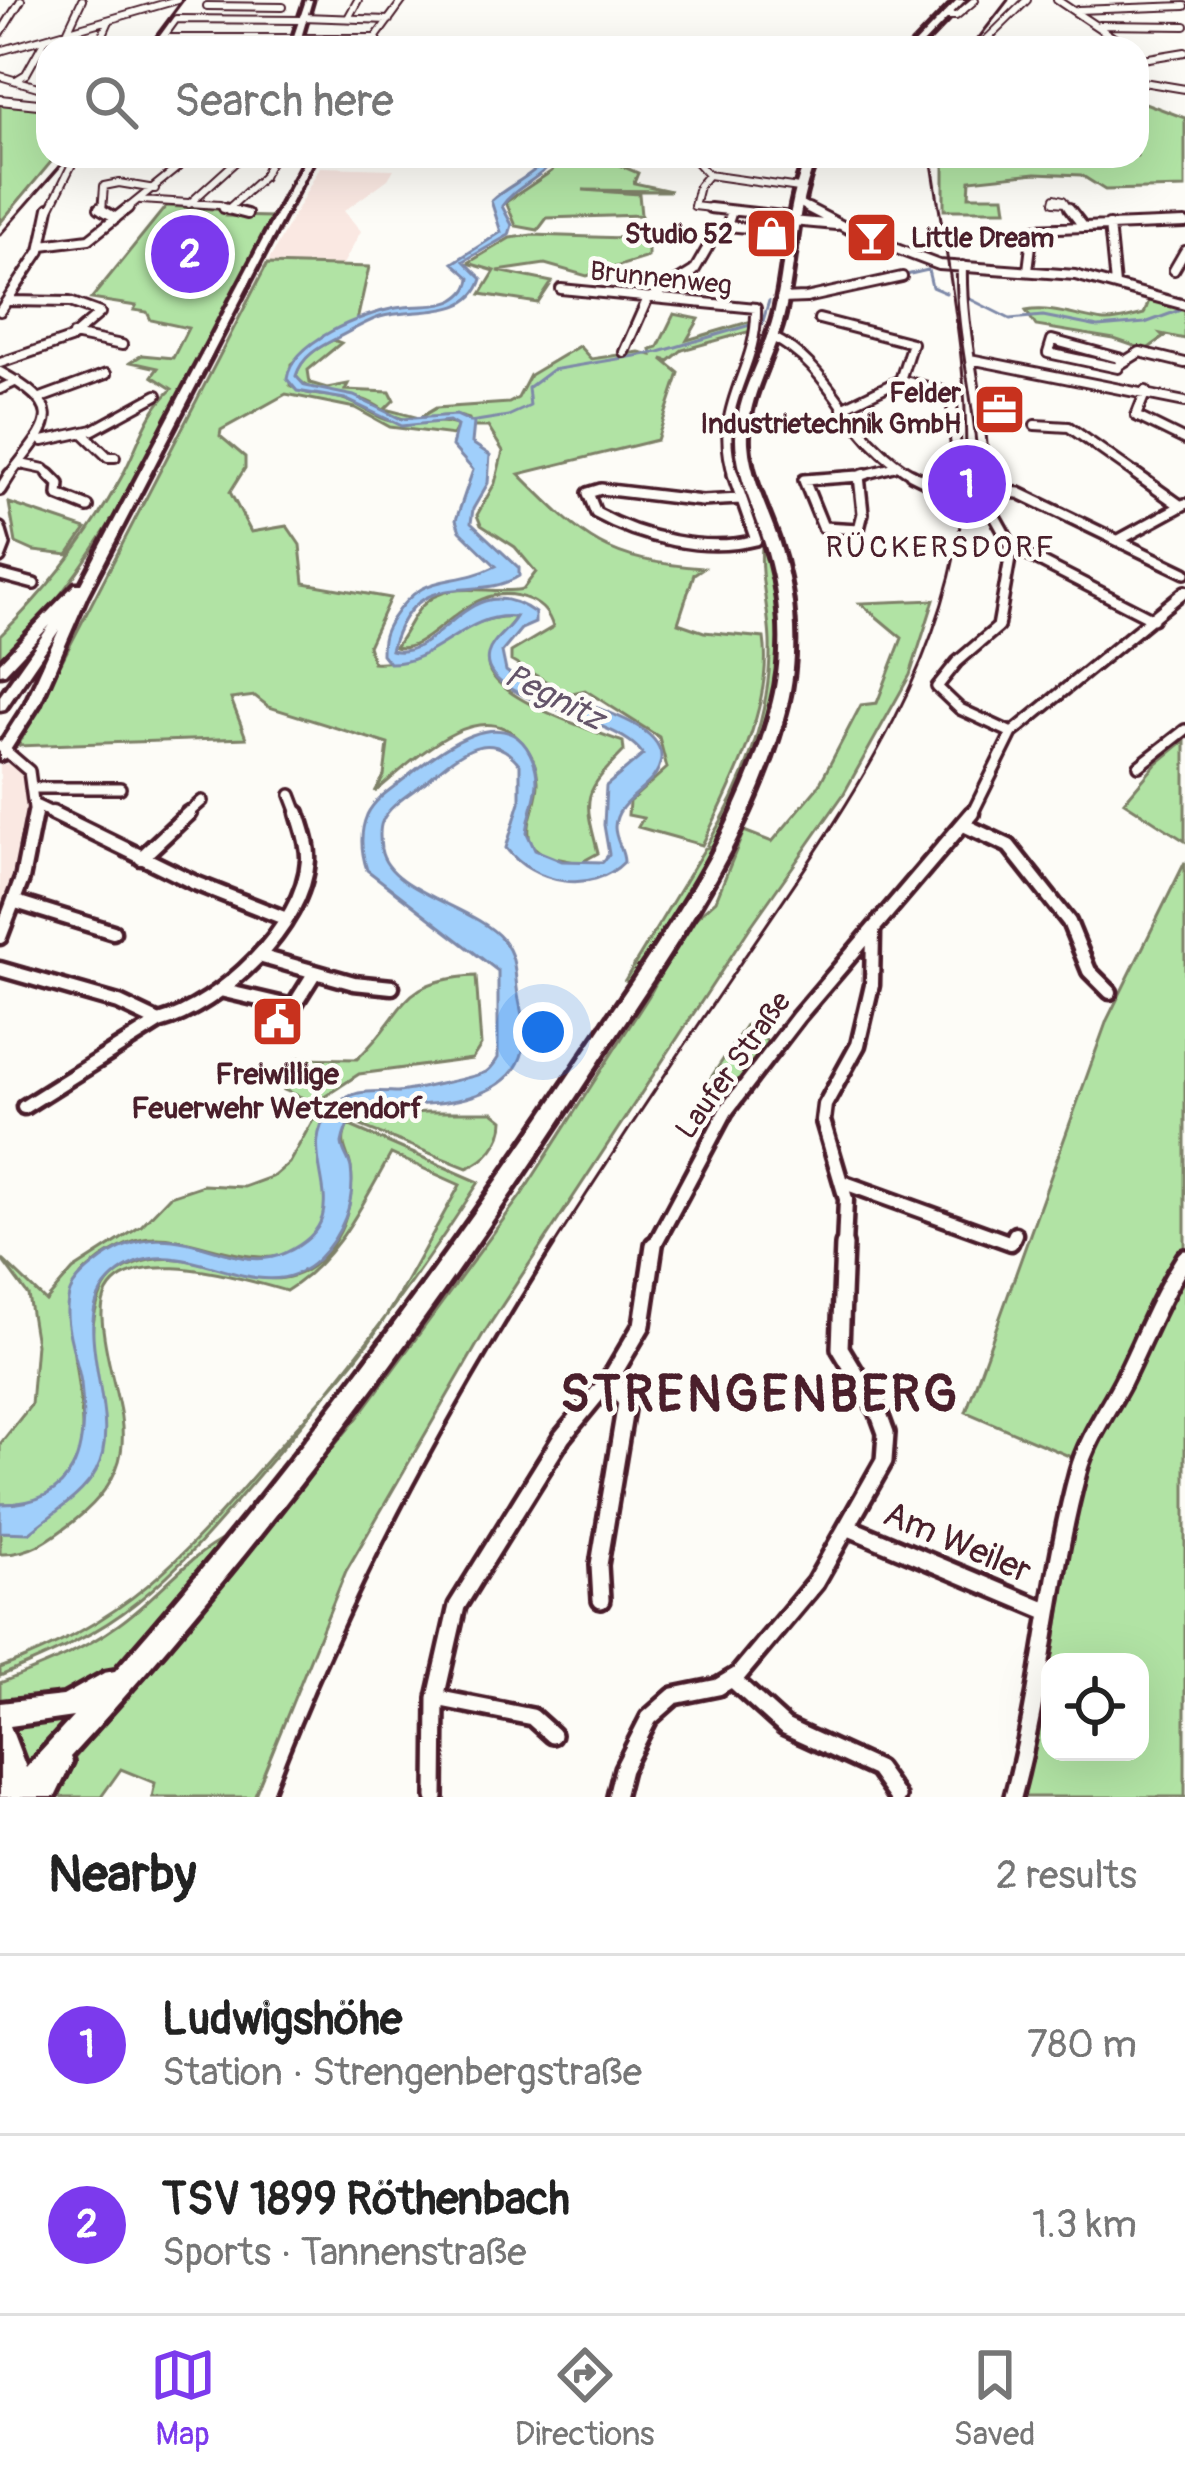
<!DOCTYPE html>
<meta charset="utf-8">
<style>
body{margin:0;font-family:Pangolin,sans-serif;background:#f6f6f6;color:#222}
.controls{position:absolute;right:36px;bottom:36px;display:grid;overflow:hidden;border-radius:24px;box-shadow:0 12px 48px #0002}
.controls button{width:108px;height:108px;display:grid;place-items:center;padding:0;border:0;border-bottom:3px solid #e0e0e0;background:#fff;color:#222;font:60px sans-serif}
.you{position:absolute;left:543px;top:1032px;width:42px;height:42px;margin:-30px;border:9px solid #fff;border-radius:50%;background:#1a73e8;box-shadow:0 0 0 18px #1a73e833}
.badge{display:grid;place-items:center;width:78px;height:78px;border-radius:50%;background:#7c3aed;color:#fff;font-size:39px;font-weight:700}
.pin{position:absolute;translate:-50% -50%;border:6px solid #fff;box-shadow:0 3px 12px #0006}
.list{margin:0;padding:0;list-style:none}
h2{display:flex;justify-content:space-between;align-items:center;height:156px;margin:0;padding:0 48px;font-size:51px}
h2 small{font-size:39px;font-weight:400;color:#767676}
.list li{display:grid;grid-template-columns:78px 1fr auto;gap:36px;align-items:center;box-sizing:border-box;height:180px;padding:0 48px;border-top:3px solid #e0e0e0}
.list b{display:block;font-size:45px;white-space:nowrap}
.list p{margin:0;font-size:39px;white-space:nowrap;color:#767676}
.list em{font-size:39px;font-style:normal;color:#767676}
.icon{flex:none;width:66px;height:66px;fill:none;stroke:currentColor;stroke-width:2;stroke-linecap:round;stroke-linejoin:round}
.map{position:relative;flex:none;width:1185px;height:1797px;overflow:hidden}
.search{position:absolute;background:#fff;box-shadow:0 12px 48px #0002;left:36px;right:36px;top:36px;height:132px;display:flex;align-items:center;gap:30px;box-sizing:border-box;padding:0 42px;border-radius:36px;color:#767676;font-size:45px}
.sheet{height:516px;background:#fff}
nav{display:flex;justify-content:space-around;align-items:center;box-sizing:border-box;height:168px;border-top:3px solid #e0e0e0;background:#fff;font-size:33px;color:#767676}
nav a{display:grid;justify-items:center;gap:6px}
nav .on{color:#7c3aed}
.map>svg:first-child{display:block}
.built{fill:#fae8e2}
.green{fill:#b1e3a4;stroke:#7e8168;stroke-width:3}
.water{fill:#a0cffb;stroke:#7e89a8;stroke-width:3}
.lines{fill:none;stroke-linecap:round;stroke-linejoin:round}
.stream{stroke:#7e89a8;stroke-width:3}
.minor-far4-casing{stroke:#4a1f2b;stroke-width:10}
.minor-far3-casing{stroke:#4a1f2b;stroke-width:14}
.minor-far2-casing{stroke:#4a1f2b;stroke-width:16}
.minor-far1-casing{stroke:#4a1f2b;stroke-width:21}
.minor-casing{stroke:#4a1f2b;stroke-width:24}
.tertiary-casing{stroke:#4a1f2b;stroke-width:12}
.secondary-casing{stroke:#4a1f2b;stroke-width:9}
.primary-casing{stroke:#4a1f2b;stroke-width:10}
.minor-far4{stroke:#fdfcf7;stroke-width:6}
.minor-far3{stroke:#fdfcf7;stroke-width:8}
.minor-far2{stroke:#fdfcf7;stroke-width:9}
.minor-far1{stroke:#fdfcf7;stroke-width:12}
.minor{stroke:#fdfcf7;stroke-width:15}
.tertiary{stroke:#fdfcf7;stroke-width:8}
.secondary{fill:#fdfcf7;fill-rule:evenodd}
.primary{fill:#fdfcf7;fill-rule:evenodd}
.rail-far1{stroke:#4a1f2b;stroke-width:3}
.rail{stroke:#4a1f2b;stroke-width:4.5}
.labels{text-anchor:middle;stroke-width:9;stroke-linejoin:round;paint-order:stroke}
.far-poi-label{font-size:27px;font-weight:bold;fill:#4a1f2b;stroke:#fdfcf7;text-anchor:end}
.far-street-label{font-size:27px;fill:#4a1f2b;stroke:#fdfcf7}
.far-quarter-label{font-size:30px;letter-spacing:3px;fill:#4a1f2b;stroke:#fdfcf7}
.street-label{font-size:30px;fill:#4a1f2b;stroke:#fdfcf7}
.poi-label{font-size:30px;font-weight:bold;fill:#4a1f2b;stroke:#fdfcf7}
.water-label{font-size:33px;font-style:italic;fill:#645469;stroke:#fdfcf7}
.near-street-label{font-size:36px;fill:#4a1f2b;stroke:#fdfcf7}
.near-district-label{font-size:51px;font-weight:bold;letter-spacing:3px;fill:#4a1f2b;stroke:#fdfcf7}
</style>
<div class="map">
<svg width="1185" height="1797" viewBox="0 0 1185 1797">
<rect width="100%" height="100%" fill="#fdfcf7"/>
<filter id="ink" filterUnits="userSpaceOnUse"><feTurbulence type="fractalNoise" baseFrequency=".00833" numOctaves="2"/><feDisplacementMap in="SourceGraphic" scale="24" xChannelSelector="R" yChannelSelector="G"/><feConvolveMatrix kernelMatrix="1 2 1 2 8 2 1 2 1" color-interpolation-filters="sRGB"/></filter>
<g filter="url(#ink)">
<!-- built -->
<path class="built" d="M320,167L394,169L388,179L344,211L361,231L342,266L267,264Z
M10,763L18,767L30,789V813L11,901L0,923V765Z"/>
<!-- green -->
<path class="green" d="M1137,100L1185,118V188L1105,190L1081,175L1036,173L970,180L969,196H1004L1006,210H944V156H1137Z
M0,103L48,109V156H56L0,223Z
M559,156L601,157L638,173L634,183L671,191L583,190L639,194L641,215L547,218L538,230L516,226L506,202L552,171Z
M166,206L227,210L226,216L272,217C194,364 120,547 0,663V636C48,589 89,537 121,478C139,446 144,415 172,389L152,376L158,368L131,362L142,355L173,358L188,328L151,320L147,312L134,310L136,306L91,299Z
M532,235L624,238L648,249V257L587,276L545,264L498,271L552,282L538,303L481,294L495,271L468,263L510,238Z
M267,264L369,267L357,321L316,343L291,364L290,385C308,399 327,392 346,400C362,405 374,418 391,421C409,423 445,419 458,426L453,435L390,427L355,408L286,394L221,430L220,436L245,457V468L230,492L251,532L287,526L300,545L304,583L390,598L368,646L373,662C429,666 462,612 516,617C507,633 486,643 488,664C489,697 596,732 623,742L624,751C582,794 583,796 598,853L580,863L545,856L531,845C523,821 539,805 538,781C537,765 531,751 519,739C476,694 408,766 375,792L384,776L388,744L269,707L255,696L231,699L246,738L18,746Z
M1150,298L1185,308V339L1161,334L1164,337L1146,350L1114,339L1036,326L1026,311C1052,306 1079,318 1104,321C1117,322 1131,317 1144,314Z
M674,314L699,319L687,340L755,320L751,331L682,350L669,361L662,359L679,373L657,440L519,474C585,540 604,560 703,568L694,574L678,623L704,632L764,638C774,703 730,789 702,845L638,827L643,818L628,815L629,802L667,768L659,737L585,690L568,694L511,661V652L553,627C549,614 543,606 530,600C469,572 432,657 395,647C405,635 411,618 421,607C447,577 490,596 523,589L536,572L515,547L481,525L477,515L495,483L503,451L488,427H472L469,419C448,411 432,420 412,420C393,420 383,407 367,401C344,391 311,397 296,376C300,358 317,348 333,340L341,343L308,370L310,383L327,388L348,384L345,390L390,392L394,400L385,409L419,418L436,408L509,403L518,398L530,375L579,346L591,359L639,352L652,355L651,349L658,347Z
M9,503L86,529L68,555L34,551L16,543Z
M762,547C771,560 774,583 776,600C795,740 701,870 630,982L625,980L705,848L710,847L707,845C744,786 772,710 770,641C769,610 759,577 762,547Z
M934,600L910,675L843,795L751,926L482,1336L346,1571L254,1797H152L155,1783L121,1769L101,1797H49L74,1759L358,1417L522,1194L650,994L686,927L716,900L744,831L772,842L818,787L861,705L877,703L902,638L860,603Z
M1185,740V841L1124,802L1157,763Z
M1185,862V1797H1023L1050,1677V1752H1140V1662H1052L1083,1462L966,1412L1107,1020Z
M476,976L481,1045L472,1059L359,1074L315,1103L284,1090L297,1058L357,1059C409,1010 396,980 476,976Z
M746,1025L770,1043L734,1090L710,1079Z
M318,1111L326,1117C306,1152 339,1187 321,1223C288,1292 205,1235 153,1238C136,1238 116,1249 102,1258C96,1263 86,1269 81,1276C40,1339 150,1506 0,1504V1444L31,1405L36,1344L28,1295L0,1257L46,1301L73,1270L141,1226L170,1196L203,1185L244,1187L274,1176L289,1163Z
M427,1112H493L503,1120C503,1142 486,1161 467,1168L356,1124L359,1116Z
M348,1125L479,1182C414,1283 343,1377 264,1469C225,1515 185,1564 137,1602C97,1635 48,1656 0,1676V1668C139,1617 189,1549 283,1442C317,1404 355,1365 383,1321C410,1278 434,1230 460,1185L391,1154C361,1206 338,1259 286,1291C245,1279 99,1233 102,1317C106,1398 160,1453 74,1521C51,1539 30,1555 0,1554V1532C34,1533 38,1525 64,1504C149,1436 66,1370 102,1292C109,1277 121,1269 136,1264C209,1236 281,1328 336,1239C348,1220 354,1189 351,1168C348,1149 338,1146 348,1125Z
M227,1537C188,1582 123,1680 66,1698C46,1704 21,1703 0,1705V1683C41,1667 82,1651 118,1625C157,1598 185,1558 227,1537Z
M83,1708L25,1773L16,1739L3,1723Z"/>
<!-- water -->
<path class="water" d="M547,156H555C545,178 516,185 502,206L512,225L509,235L464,261L482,279C469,321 414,307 380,317C365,322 351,331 337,338C319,347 302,356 296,376L305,386L354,396L401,419L456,415L474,423L472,443L490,455L488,483L473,509L471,523L519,568V576C474,605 416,562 391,650C440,663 468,563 535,613V623L521,629L502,652L506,671C535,695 665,714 661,759C658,789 616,797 615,827C615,840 624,850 624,862C592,895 533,884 506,848L520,802V765C490,725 457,755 429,779C415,791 389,804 382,822C379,829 380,841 381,849C388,892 476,906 503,940C518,959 514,978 519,1000C522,1016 526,1029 524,1045C517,1098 444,1105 402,1105C391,1105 377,1101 366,1106C351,1113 345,1128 342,1143C343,1153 349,1158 351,1168C356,1203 341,1236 318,1259C258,1319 178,1218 113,1277C62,1322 127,1414 96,1471C82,1497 51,1514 29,1533L0,1532V1504C78,1505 88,1448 81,1383C77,1355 60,1321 70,1292C74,1282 85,1272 94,1265C174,1201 227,1280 285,1253C366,1216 290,1158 330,1111C349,1088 372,1091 397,1092C406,1092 479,1076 486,1072C492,1068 494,1064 498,1058V971L367,870C361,852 359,834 367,815C375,798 393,788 408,776C437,752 508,696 533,760C544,787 529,808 527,833L535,850L562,861L603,862L609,854L604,825L606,786L643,755C621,715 476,703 488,654C492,639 509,630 516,617C466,611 437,664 389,663L382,654C382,638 384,632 392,619C425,568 451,589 496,566L460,531L456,520L473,470L452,446L457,426L449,421L402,426L345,399L297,391L287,379C292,341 363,314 396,308C414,305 438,308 454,300C464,294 469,288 470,278L453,263L501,232L491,201C508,185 536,175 547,156Z"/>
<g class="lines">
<!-- stream -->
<path class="stream" d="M906,275L928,270L932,287L946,293
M831,289L881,278
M966,297L1010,319L1043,316L1098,327L1145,323L1183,309
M762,324L769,301
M470,422L508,416L530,406L528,388L552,370L659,352L750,325"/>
<defs>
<path id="minor-far4" d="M1057,0L1129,48
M207,6L283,7
M1078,10L1185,6
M946,16H956L975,0
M303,17L389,20
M348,18L358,0
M1099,25L1185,26
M67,32L82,0
M0,34L21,0
M162,38H376
M97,48L109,21
M155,48L176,19L302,20
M381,48L376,37L403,0
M861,48H876
M978,48L1027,0
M1101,48L1126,45
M0,51L177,0
M1137,60L1185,52
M0,76L48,90
M16,80L26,74L46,38
M1137,81L1185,89
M215,156L235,161
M691,156L708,175L799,188
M72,161L154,156
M708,175L699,186L694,206L737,211
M1055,198L1063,200L1065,203L1054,202Z
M141,200L220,205L228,211
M797,202L814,211
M1065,203L1071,211
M189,204L242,156
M229,208L263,177L272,157L265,156
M49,211L76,156
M102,211L104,186L119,183L155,189
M124,211L192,156"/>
<path id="minor-far3" d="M99,208L116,218
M224,208L247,214
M710,208L793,217
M808,208L862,236L939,265L1075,275L1185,305
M1069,208L1083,226
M732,211L727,226L791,232
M792,221L836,225
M1109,225L1115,285
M42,245L89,239L128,208
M962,266C960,337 983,406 983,477
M1028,270L1033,229L1185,223
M1174,270L1185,251
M561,289L756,308C758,375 710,403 734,477
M781,299L806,298L902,277
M0,311L40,251L49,208
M819,319L912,343L900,380L842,408
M73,335L122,345
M772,337C836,368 845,439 917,477
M624,352L647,300L694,271L709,245
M970,359L1185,402
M0,363L70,339L100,313L70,302L9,301
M1119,365L1140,352L1185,363
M1118,368L1048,353L1052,340L1122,359
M0,372C71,411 48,424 8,477
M900,380L951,393L956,449L947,477
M0,389L17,381
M1146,391L1136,416L1185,440
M38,399L106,374
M1035,425L1069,427L1140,477
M84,434L108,457H115
M43,441L93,430L157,395
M21,464L44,469L52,477
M859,476L893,467
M843,477L859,476"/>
<path id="minor-far2" d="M49,474L59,484L58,495L88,507
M733,474L756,540C705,553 641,538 596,513L588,493L601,489L702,501L741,499
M911,474L943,490L948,474
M983,474V495L1012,547L998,627L957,662L937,687L960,709L1012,733
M1136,474L1181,506
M859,476L863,513L859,529L823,527L804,480Z
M859,476L866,474
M0,490L10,474
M983,490L1019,493L1185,573
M0,528L5,545L0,558
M1119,540L1185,504
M1012,547L1153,619
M853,551L859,529
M0,575L34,584
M0,746L29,771L35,816
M1139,766L1185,730
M36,788H120
M291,795L299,816
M35,805L58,816
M185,816L202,801
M971,816L1012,733L1185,591"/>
<path id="minor-far1" d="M52,813L195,883L284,918
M966,826L1009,846L1069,922L1089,971L1110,992
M141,858L189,813
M16,902L113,932
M0,937L22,879L35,813
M259,956L354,983L392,987
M0,969L119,1003L159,1022
M220,990L293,1007L315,972
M159,1022C220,1005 304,927 308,860C309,844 302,828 298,813
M24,1107L159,1022
M845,1183L1011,1243L1015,1234
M653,1248L726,1111L798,1017L972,813
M844,1248L846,1199L823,1121L825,1105L858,1045L872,985L873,932"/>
<path id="minor" d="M847,1527L1047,1611
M601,1600L599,1565L626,1403L612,1376
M733,1680L785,1727L877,1769L897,1797
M436,1698L532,1717L552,1735
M435,1797L436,1698L457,1606L562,1437L612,1376L642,1325L654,1245
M616,1797L623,1769L649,1718L674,1696L718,1687L738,1675L815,1583L884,1461L886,1433L878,1411L840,1348L844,1245
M1013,1797C1042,1690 1049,1579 1078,1472C1086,1441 1108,1410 1123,1381C1144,1339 1159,1298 1185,1258"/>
<path id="tertiary" d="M0,100L48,105"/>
<path id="secondary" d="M306,0H312L298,48H290Z
M307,156H315L87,595L39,705L5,758L0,760V744L25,705L59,630L5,709L0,710V696L50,625L5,673L0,674V662L75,584H81Z"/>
<path id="primary" d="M957,0H965L919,48H911Z
M807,156H817C794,209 797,264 783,319C772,361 746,398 748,443C750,477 767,508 778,540C795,592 800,651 787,705C754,838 671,951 597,1064C438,1308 267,1543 70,1757L72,1762L55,1797H0V1703L63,1696L104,1673L115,1671C287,1475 442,1267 586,1050C659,941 742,831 773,701C786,648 781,591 764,540C755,511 741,484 737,453C730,403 762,362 774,315C787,262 785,207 807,156ZM73,1717L26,1768L10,1726Z"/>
</defs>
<!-- minor-far4 casing -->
<use href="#minor-far4" class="minor-far4-casing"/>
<!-- minor-far3 casing -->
<use href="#minor-far3" class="minor-far3-casing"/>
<!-- minor-far2 casing -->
<use href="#minor-far2" class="minor-far2-casing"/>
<!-- minor-far1 casing -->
<use href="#minor-far1" class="minor-far1-casing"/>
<!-- minor casing -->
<use href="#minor" class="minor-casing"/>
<!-- tertiary casing -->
<use href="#tertiary" class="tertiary-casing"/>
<!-- secondary casing -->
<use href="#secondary" class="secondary-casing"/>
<!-- primary casing -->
<use href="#primary" class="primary-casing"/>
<!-- minor-far4 -->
<use href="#minor-far4" class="minor-far4"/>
<!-- minor-far3 -->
<use href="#minor-far3" class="minor-far3"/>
<!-- minor-far2 -->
<use href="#minor-far2" class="minor-far2"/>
<!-- minor-far1 -->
<use href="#minor-far1" class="minor-far1"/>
<!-- minor -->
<use href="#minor" class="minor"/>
<!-- tertiary -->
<use href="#tertiary" class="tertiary"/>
<!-- secondary -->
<use href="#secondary" class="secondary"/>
<!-- primary -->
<use href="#primary" class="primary"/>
<!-- rail-far1 -->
<path class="rail-far1" d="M147,48L183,0
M971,48L1008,0
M0,235L69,156
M552,1248C612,1154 674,1060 737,968C835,823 951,670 964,490C973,378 947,266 931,156"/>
<!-- rail -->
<path class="rail" d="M272,1797C346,1601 442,1422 554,1245"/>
</g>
</g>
<!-- icons -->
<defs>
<symbol id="shop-square" viewBox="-11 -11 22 22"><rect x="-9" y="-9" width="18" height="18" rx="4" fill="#c8321e" stroke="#fdfcf7"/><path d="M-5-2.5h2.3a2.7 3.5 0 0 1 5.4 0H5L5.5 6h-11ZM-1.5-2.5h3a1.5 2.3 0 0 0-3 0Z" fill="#fff"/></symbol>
<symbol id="bar-square" viewBox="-11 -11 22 22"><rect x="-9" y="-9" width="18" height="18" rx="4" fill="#c8321e" stroke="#fdfcf7"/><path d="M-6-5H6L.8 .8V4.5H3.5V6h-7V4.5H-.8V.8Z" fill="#fff"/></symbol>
<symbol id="office-square" viewBox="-11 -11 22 22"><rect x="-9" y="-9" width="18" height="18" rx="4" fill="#c8321e" stroke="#fdfcf7"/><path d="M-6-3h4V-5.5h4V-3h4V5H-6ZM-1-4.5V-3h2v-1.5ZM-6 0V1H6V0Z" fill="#fff"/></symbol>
<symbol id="civic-square" viewBox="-11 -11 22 22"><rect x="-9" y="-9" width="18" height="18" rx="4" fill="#c8321e" stroke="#fdfcf7"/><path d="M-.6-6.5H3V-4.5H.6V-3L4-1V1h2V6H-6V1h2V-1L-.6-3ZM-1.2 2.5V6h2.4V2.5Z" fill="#fff"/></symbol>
</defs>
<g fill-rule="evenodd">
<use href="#shop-square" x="742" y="204" width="59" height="59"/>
<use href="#bar-square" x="842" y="208" width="59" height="59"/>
<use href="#office-square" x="970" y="380" width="59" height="59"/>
<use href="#civic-square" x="248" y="992" width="59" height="59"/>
</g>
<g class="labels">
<!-- far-poi labels -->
<g class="far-poi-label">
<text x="733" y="243">Studio 52</text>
<text x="911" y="247" text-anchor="start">Little Dream</text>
<text x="961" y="402">Felder<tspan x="961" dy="31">Industrietechnik GmbH</tspan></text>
</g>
<!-- far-street labels -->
<g class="far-street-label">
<text transform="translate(661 278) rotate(6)" y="9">Brunnenweg</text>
</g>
<!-- far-quarter labels -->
<g class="far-quarter-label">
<text x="941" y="557">RÜCKERSDORF</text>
</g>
<!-- street labels -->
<g class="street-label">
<text transform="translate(733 1065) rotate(-54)" y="10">Laufer Straße</text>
</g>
<!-- poi labels -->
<g class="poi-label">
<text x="277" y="1084">Freiwillige<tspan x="277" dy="34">Feuerwehr Wetzendorf</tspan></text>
</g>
<!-- water labels -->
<g class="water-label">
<text transform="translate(555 696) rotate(27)" y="12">Pegnitz</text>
</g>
<!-- near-street labels -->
<g class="near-street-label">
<text transform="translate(958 1541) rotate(23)" y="13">Am Weiler</text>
</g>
<!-- near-district labels -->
<g class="near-district-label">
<text x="760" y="1411">STRENGENBERG</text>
</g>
</g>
</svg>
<div class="controls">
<button><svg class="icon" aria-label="locate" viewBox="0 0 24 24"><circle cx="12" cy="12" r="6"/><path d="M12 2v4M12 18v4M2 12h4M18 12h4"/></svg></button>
</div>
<div class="you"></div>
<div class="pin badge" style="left:967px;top:484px">1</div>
<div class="pin badge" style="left:190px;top:254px">2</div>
<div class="search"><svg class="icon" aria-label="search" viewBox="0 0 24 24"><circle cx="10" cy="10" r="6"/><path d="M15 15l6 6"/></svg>Search here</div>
</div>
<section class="sheet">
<h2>Nearby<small>2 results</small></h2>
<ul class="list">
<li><span class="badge">1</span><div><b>Ludwigshöhe</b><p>Station · Strengenbergstraße</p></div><em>780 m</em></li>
<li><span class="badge">2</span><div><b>TSV 1899 Röthenbach</b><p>Sports · Tannenstraße</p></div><em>1.3 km</em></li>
</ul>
</section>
<nav>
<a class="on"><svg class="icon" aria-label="map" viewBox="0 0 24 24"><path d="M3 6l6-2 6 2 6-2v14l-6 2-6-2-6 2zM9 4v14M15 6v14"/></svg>Map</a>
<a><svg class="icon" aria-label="directions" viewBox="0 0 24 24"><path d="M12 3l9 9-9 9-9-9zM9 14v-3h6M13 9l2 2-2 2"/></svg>Directions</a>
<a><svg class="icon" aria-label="saved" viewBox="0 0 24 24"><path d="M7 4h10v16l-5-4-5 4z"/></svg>Saved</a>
</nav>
